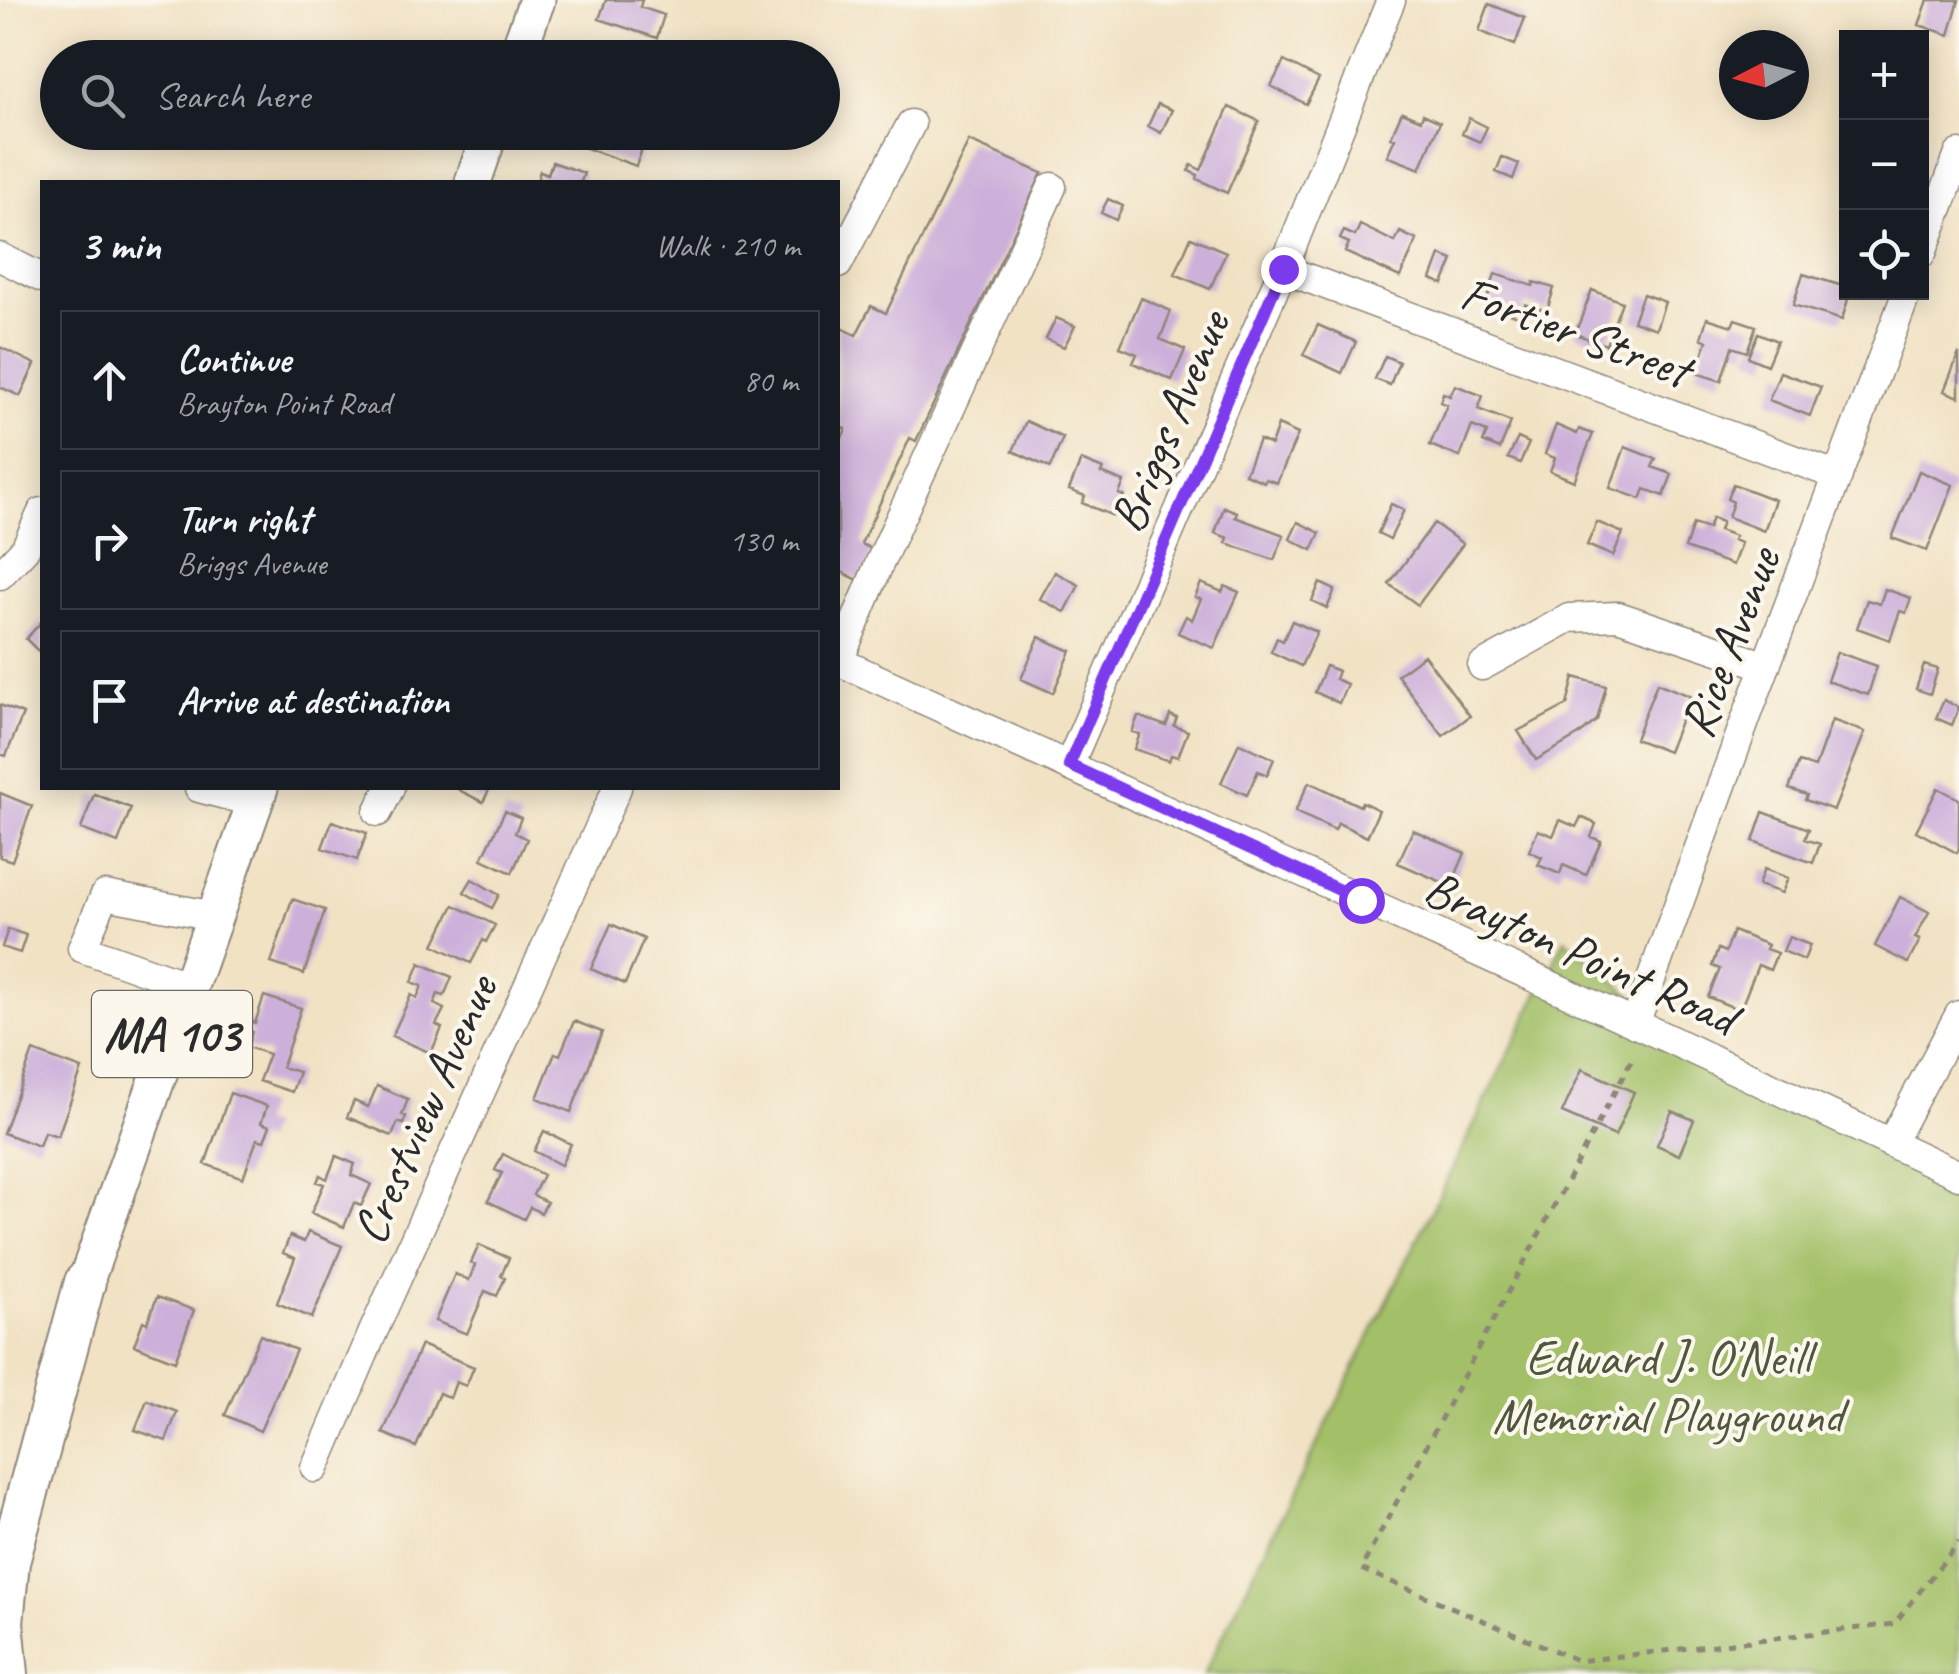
<!DOCTYPE html>
<meta charset="utf-8">
<style>
body{margin:0;font-family:Caveat,sans-serif;background:#242831;color:#f1f3f6}
.controls{position:absolute;right:30px;top:30px;display:grid;overflow:hidden;border-radius:0px;box-shadow:0 5px 25px #0003}
.controls button{width:90px;height:90px;display:grid;place-items:center;padding:0;border:0;border-bottom:2px solid #363941;background:#171b24;color:#f1f3f6;font:50px sans-serif}
.compass{position:absolute;left:1719px;top:30px;width:90px;height:90px;border-radius:50%;background:#171b24;box-shadow:0 5px 25px #0003;rotate:264deg}
.stop{position:absolute;width:30px;height:30px;margin:-22px;border:8px solid #7c3aed;border-radius:50%;background:#fff}
.stop.end{background:#7c3aed;border-color:#fff;box-shadow:0 2px 10px #0008}
.list{margin:0;padding:0;list-style:none}
h2{display:flex;justify-content:space-between;align-items:center;height:130px;margin:0;padding:0 40px;font-size:42px}
h2 small{font-size:32px;font-weight:400;color:#9ea1a6}
.list li{display:grid;grid-template-columns:65px 1fr auto;gap:30px;align-items:center;box-sizing:border-box;height:140px;margin:0 20px 20px;padding:0 20px;border:2px solid #363941;border-radius:0px}
.list b{display:block;font-size:38px;white-space:nowrap}
.list p{margin:0;font-size:32px;white-space:nowrap;color:#9ea1a6}
.list em{font-size:32px;font-style:normal;color:#9ea1a6}
.icon{flex:none;width:55px;height:55px;fill:none;stroke:currentColor;stroke-width:2;stroke-linecap:round;stroke-linejoin:round}
.map{position:relative;flex:none;width:1959px;height:1674px;overflow:hidden}
.search{position:absolute;background:#171b24;box-shadow:0 5px 25px #0003;left:40px;top:40px;width:800px;height:110px;display:flex;align-items:center;gap:25px;box-sizing:border-box;padding:0 35px;border-radius:55px;color:#9ea1a6;font-size:38px}
.panel{position:absolute;background:#171b24;box-shadow:0 5px 25px #0003;left:40px;top:180px;width:800px;height:610px;border-radius:0px}
.map>svg:first-child{display:block}
.green{fill:#a3c067;stroke:#677649;stroke-width:2.5}
.building{fill:#cdb0da}
.lines{fill:none;stroke-linecap:round;stroke-linejoin:round}
.minor-casing{stroke:#8e8678;stroke-width:31}
.major-casing{stroke:#8e8678;stroke-width:39}
.highway-casing{stroke:#8e8678;stroke-width:44}
.path{stroke:#8e8678;stroke-width:5;stroke-dasharray:8 8;stroke-linecap:butt}
.minor{stroke:#fff;stroke-width:28}
.major{stroke:#fff;stroke-width:35}
.highway{stroke:#fff;stroke-width:40}
.route{stroke:#7c3aed;stroke-width:12}
.labels{text-anchor:middle;stroke-width:8;stroke-linejoin:round;paint-order:stroke}
.shield{fill:#fbf7ec;stroke:#696865;stroke-width:2.5}
.shield-label{font-size:48px;font-weight:bold;fill:#2b2b2b}
.street-label{font-size:50px;fill:#2b2b2b;stroke:#fbf7ec}
.park-label{font-size:50px;fill:#4f583d;stroke:#fbf7ec}
</style>
<div class="map">
<svg width="1959" height="1674" viewBox="0 0 1959 1674">
<rect width="100%" height="100%" fill="#fbf7ec"/>
<filter id="ink" filterUnits="userSpaceOnUse"><feTurbulence type="fractalNoise" baseFrequency=".01" numOctaves="2"/><feDisplacementMap in="SourceGraphic" scale="20" xChannelSelector="R" yChannelSelector="G"/><feConvolveMatrix kernelMatrix="1 2 1 2 8 2 1 2 1" color-interpolation-filters="sRGB"/></filter>
<filter id="wash" filterUnits="userSpaceOnUse"><feTurbulence type="fractalNoise" baseFrequency=".0048" numOctaves="4" result="noise"/><feDisplacementMap in="SourceGraphic" scale="40" xChannelSelector="R" yChannelSelector="G"/><feGaussianBlur stdDeviation="2.25" result="paint"/><feColorMatrix in="noise" values="0 0 0 0 0 0 0 0 0 0 0 0 0 0 0 0 0 1.4 0 .05"/><feComposite in="paint" operator="in"/></filter>
<g filter="url(#wash)">
<rect width="100%" height="100%" fill="#f1e2c4"/>
<!-- green -->
<path class="green" d="M1565,939L1718,1069L1959,1180V1674H1204Z"/>
<g id="blocks">
<!-- building -->
<path class="building" d="M606,0H642L640,7L664,15L657,38L599,19Z
M1928,0H1959L1949,35L1919,25Z
M1489,4L1525,18L1515,45L1479,31Z
M1284,61L1319,79L1306,104L1271,86Z
M1158,104L1172,110L1161,133L1148,126Z
M1229,107L1259,121L1227,193L1197,179L1198,175L1189,171L1191,165L1201,170Z
M1402,112L1421,120L1423,114L1440,122L1420,169L1387,156L1395,138L1391,137Z
M1469,118L1487,127L1480,142L1462,134Z
M565,132H648L636,166L575,144L577,137Z
M969,141L1042,173L916,441L910,438L861,544L874,550L860,581L838,570V447L846,429L838,426V326L856,335L871,306L886,313Z
M1502,157L1519,164L1513,179L1496,172Z
M552,162L584,173L581,182L537,181L540,171L548,174Z
M1108,199L1123,206L1116,220L1101,213Z
M1360,225L1395,242L1400,232L1417,240L1400,277L1345,252L1349,243L1340,239L1344,231L1355,236Z
M1191,237L1226,252L1210,289L1175,274Z
M1440,255L1453,260L1443,284L1431,279Z
M1495,274L1533,286L1534,282L1554,288L1547,311L1525,304L1522,317L1485,306Z
M1803,274L1846,287V292H1850L1842,320L1793,305Z
M1592,290L1622,302L1606,345L1575,334Z
M1643,294L1665,302L1656,329L1633,321Z
M1141,298L1171,311L1160,339L1185,350L1172,380L1133,363L1137,354L1120,347Z
M1056,318L1075,326L1064,347L1046,339Z
M1707,318L1732,326L1735,319L1756,326L1747,352L1732,347L1721,381L1696,373L1707,341L1701,338Z
M1318,325L1356,342L1342,373L1303,355Z
M1758,333L1777,341L1767,365L1748,357Z
M0,347L35,364L20,396L0,387Z
M1959,353V397L1944,391Z
M1385,356L1399,362L1390,385L1375,379Z
M1780,372L1821,387L1810,416L1769,400Z
M1455,385L1483,396L1478,409L1511,422L1500,449L1483,442L1487,432L1472,426L1460,457L1430,445L1447,405L1440,402L1443,393L1450,396Z
M1026,421L1063,438L1050,468L1013,451Z
M1278,425L1298,434L1277,483L1266,479L1264,482L1245,474L1259,440L1271,445Z
M1556,425L1577,434L1579,429L1593,434L1574,481L1550,471L1555,458L1545,454Z
M1518,438L1529,443L1520,463L1508,458Z
M1625,447L1656,459L1652,467L1672,474L1664,496L1645,489L1641,499L1610,488Z
M1081,460L1103,469L1101,473L1124,482L1119,494L1124,496L1116,517L1082,503L1085,496L1069,490Z
M1919,471L1953,485L1927,551L1892,538Z
M1733,484L1775,500L1764,531L1728,517L1733,502L1727,499Z
M1391,504L1404,510L1390,539L1378,533Z
M1224,507L1237,512L1235,517L1284,535L1274,560L1226,543L1228,538L1215,533Z
M1712,518L1722,522L1719,530L1735,536L1733,540L1741,543L1733,565L1685,548L1693,524L1708,529Z
M1298,522L1320,533L1312,550L1290,539Z
M1597,522L1623,533L1613,556L1587,545Z
M1434,523L1463,544L1418,605L1389,584Z
M1055,572L1079,585L1065,612L1040,599Z
M1201,583L1222,592L1225,586L1239,592L1214,648L1178,633L1186,616L1192,620L1201,599L1195,597Z
M1320,583L1335,590L1327,608L1312,601Z
M1885,589L1911,598L1906,613L1900,611L1890,640L1857,628L1867,600L1880,604Z
M42,621V655L26,639Z
M1292,621L1317,632L1301,666L1271,652L1277,638L1283,641Z
M1039,637L1071,651L1053,693L1021,679Z
M1837,652L1877,666L1868,695L1827,681Z
M1424,655L1470,716L1443,736L1397,675Z
M1924,665L1938,669L1930,694L1916,689Z
M1326,666L1338,671L1335,679L1347,684L1339,703L1315,692Z
M1574,677L1606,686L1597,720L1579,735L1536,760L1518,731L1567,705Z
M1657,683L1690,696L1668,752L1635,739Z
M1944,700L1959,708L1952,725L1936,718Z
M0,705L23,714L6,756L0,754Z
M1170,715L1177,718L1174,726L1188,731L1178,757L1171,755L1169,761L1134,749L1140,734L1132,732L1138,716L1166,726Z
M1832,720L1865,732L1834,810L1805,800L1807,795L1789,789L1799,762L1815,767Z
M1239,743L1274,759L1267,775L1258,771L1247,795L1221,783Z
M1309,782L1360,806L1362,802L1379,810L1367,837L1338,823L1335,830L1295,812Z
M460,788H490L483,802L459,790Z
M1938,788L1959,799V849L1957,853L1916,831Z
M0,793L32,806L12,861L0,857Z
M94,794L131,808L118,843L81,829Z
M505,811L521,818L515,833L527,839L512,873L482,859Z
M1763,812L1809,829L1805,839L1820,844L1813,863L1753,841Z
M1581,817L1596,824L1591,837L1601,841L1586,875L1563,865L1560,874L1538,865L1542,857L1529,851L1538,830L1553,836L1560,820L1576,827Z
M332,821L367,833L357,860L322,848Z
M1413,830L1465,853L1451,886L1398,863Z
M1764,869L1788,878L1782,893L1758,885Z
M472,879L499,895L492,908L464,892Z
M1900,897L1929,912L1915,938L1920,940L1908,963L1875,946Z
M292,899L325,910L304,974L271,963Z
M454,905L495,925L486,942L483,940L471,963L434,945Z
M611,924L644,939L625,984L591,969Z
M8,929L26,935L20,953L2,947Z
M1733,931L1768,945L1766,949L1777,953L1770,970L1758,965L1740,1010L1708,997L1720,969L1712,966L1718,949L1725,952Z
M1789,937L1810,945L1804,960L1783,951Z
M420,963L452,977L444,996L438,994L434,1004L444,1009L436,1025L442,1028L431,1053L392,1036L411,995L417,998L422,986L412,982Z
M264,996L301,1008L282,1067L299,1072L292,1092L259,1081L269,1054L247,1047L252,1032L247,1030L250,1021L255,1023Z
M574,1021L602,1032L571,1112L537,1098L555,1053L560,1055Z
M33,1051L82,1069L58,1136L44,1132L39,1146L3,1133Z
M1582,1069L1634,1092L1615,1136L1562,1113Z
M377,1086L408,1099L402,1115L406,1116L403,1124L398,1122L392,1136L347,1117L354,1101L368,1107Z
M230,1093L267,1106L261,1123L270,1126L264,1141L257,1139L243,1178L205,1164Z
M1672,1111L1694,1120L1679,1155L1657,1145Z
M544,1131L571,1144L561,1165L534,1151Z
M503,1154L543,1175L533,1195L547,1202L541,1213L530,1207L524,1219L488,1201L502,1173L495,1170Z
M336,1156L355,1164L351,1175L371,1184L361,1206L354,1203L344,1227L311,1213L324,1184L317,1182L320,1175L327,1179Z
M308,1232L342,1246L312,1318L277,1303L295,1258L283,1253L290,1236L304,1242Z
M479,1245L509,1258L501,1276L505,1278L497,1296L485,1291L467,1334L435,1321L455,1274L469,1280L475,1265L471,1263Z
M157,1297L194,1310L175,1361L134,1345L143,1321L147,1323Z
M260,1335L296,1350L260,1431L225,1415Z
M421,1345L474,1367L466,1386L456,1382L450,1398L439,1393L416,1447L383,1433Z
M147,1400L177,1412L166,1441L135,1430Z"/>
</g>
</g>
<g filter="url(#ink)">
<use href="#blocks" fill-opacity="0" stroke="#8e8678" stroke-width="2.5"/>
<g class="lines">
<defs>
<path id="minor" d="M1922,253L1959,154
M0,257L42,278
M838,264L911,124
M1283,269L1838,476
M0,575L25,549L42,512
M838,661L1669,1039L1959,1175
M839,661L880,562L1052,187
M1482,666L1569,618L1618,616L1766,666
M1069,765L1283,269L1391,0
M199,788L255,803
M378,812L390,788
M189,986L82,948L105,895L214,916
M1635,1024L1748,713L1907,292
M1891,1143L1959,1015
M315,1468L373,1332L617,788"/>
<path id="major" d="M516,58L537,0
M473,182L490,132
M76,1309L260,788"/>
<path id="highway" d="M8,1674L3,1622L9,1562L85,1282"/>
</defs>
<!-- minor casing -->
<use href="#minor" class="minor-casing"/>
<!-- major casing -->
<use href="#major" class="major-casing"/>
<!-- highway casing -->
<use href="#highway" class="highway-casing"/>
<!-- path -->
<path class="path" d="M1631,1061L1361,1569L1579,1661L1894,1624L1959,1542"/>
<!-- minor -->
<use href="#minor" class="minor"/>
<!-- major -->
<use href="#major" class="major"/>
<!-- highway -->
<use href="#highway" class="highway"/>
</g>
</g>
<g class="lines" filter="url(#ink)">
<!-- route -->
<path class="route" d="M1283,269L1069,765L1361,900"/>
</g>
<g class="labels">
<!-- shield labels -->
<rect class="shield" x="92" y="991" width="160" height="86" rx="8"/>
<g class="shield-label">
<text x="172" y="1051">MA 103</text>
</g>
<!-- street labels -->
<g class="street-label">
<text transform="translate(1576 330) rotate(20)" y="18">Fortier Street</text>
<text transform="translate(1168 421) rotate(-67)" y="18">Briggs Avenue</text>
<text transform="translate(1728 642) rotate(-69)" y="18">Rice Avenue</text>
<text transform="translate(1581 951) rotate(24)" y="18">Brayton Point Road</text>
<text transform="translate(423 1109) rotate(-66)" y="18">Crestview Avenue</text>
</g>
<!-- park labels -->
<g class="park-label">
<text x="1668" y="1374">Edward J. O'Neill<tspan x="1668" dy="58">Memorial Playground</tspan></text>
</g>
</g>
</svg>
<div class="controls">
<button>+</button>
<button>−</button>
<button><svg class="icon" aria-label="locate" viewBox="0 0 24 24"><circle cx="12" cy="12" r="6"/><path d="M12 2v4M12 18v4M2 12h4M18 12h4"/></svg></button>
</div>
<svg class="compass" viewBox="-18 -18 36 36"><path d="M0-13l5 13h-10z" fill="#e53935"/><path d="M0 13l5-13h-10z" fill="#9ea1a6"/></svg>
<div class="stop" style="left:1361px;top:900px"></div>
<div class="stop end" style="left:1283px;top:269px"></div>
<div class="search"><svg class="icon" aria-label="search" viewBox="0 0 24 24"><circle cx="10" cy="10" r="6"/><path d="M15 15l6 6"/></svg>Search here</div>
<section class="panel">
<h2>3 min<small>Walk · 210 m</small></h2>
<ul class="list">
<li><svg class="icon" aria-label="ahead" viewBox="0 0 24 24"><path d="M12 20V5M6 11l6-6 6 6"/></svg><div><b>Continue</b><p>Brayton Point Road</p></div><em>80 m</em></li>
<li><svg class="icon" aria-label="right" viewBox="0 0 24 24"><path d="M7 20v-9h11M14 6l5 5-5 5"/></svg><div><b>Turn right</b><p>Briggs Avenue</p></div><em>130 m</em></li>
<li><svg class="icon" aria-label="arrive" viewBox="0 0 24 24"><path d="M6 21V4h12l-3 4 3 4H6"/></svg><div><b>Arrive at destination</b></div></li>
</ul>
</section>
</div>
